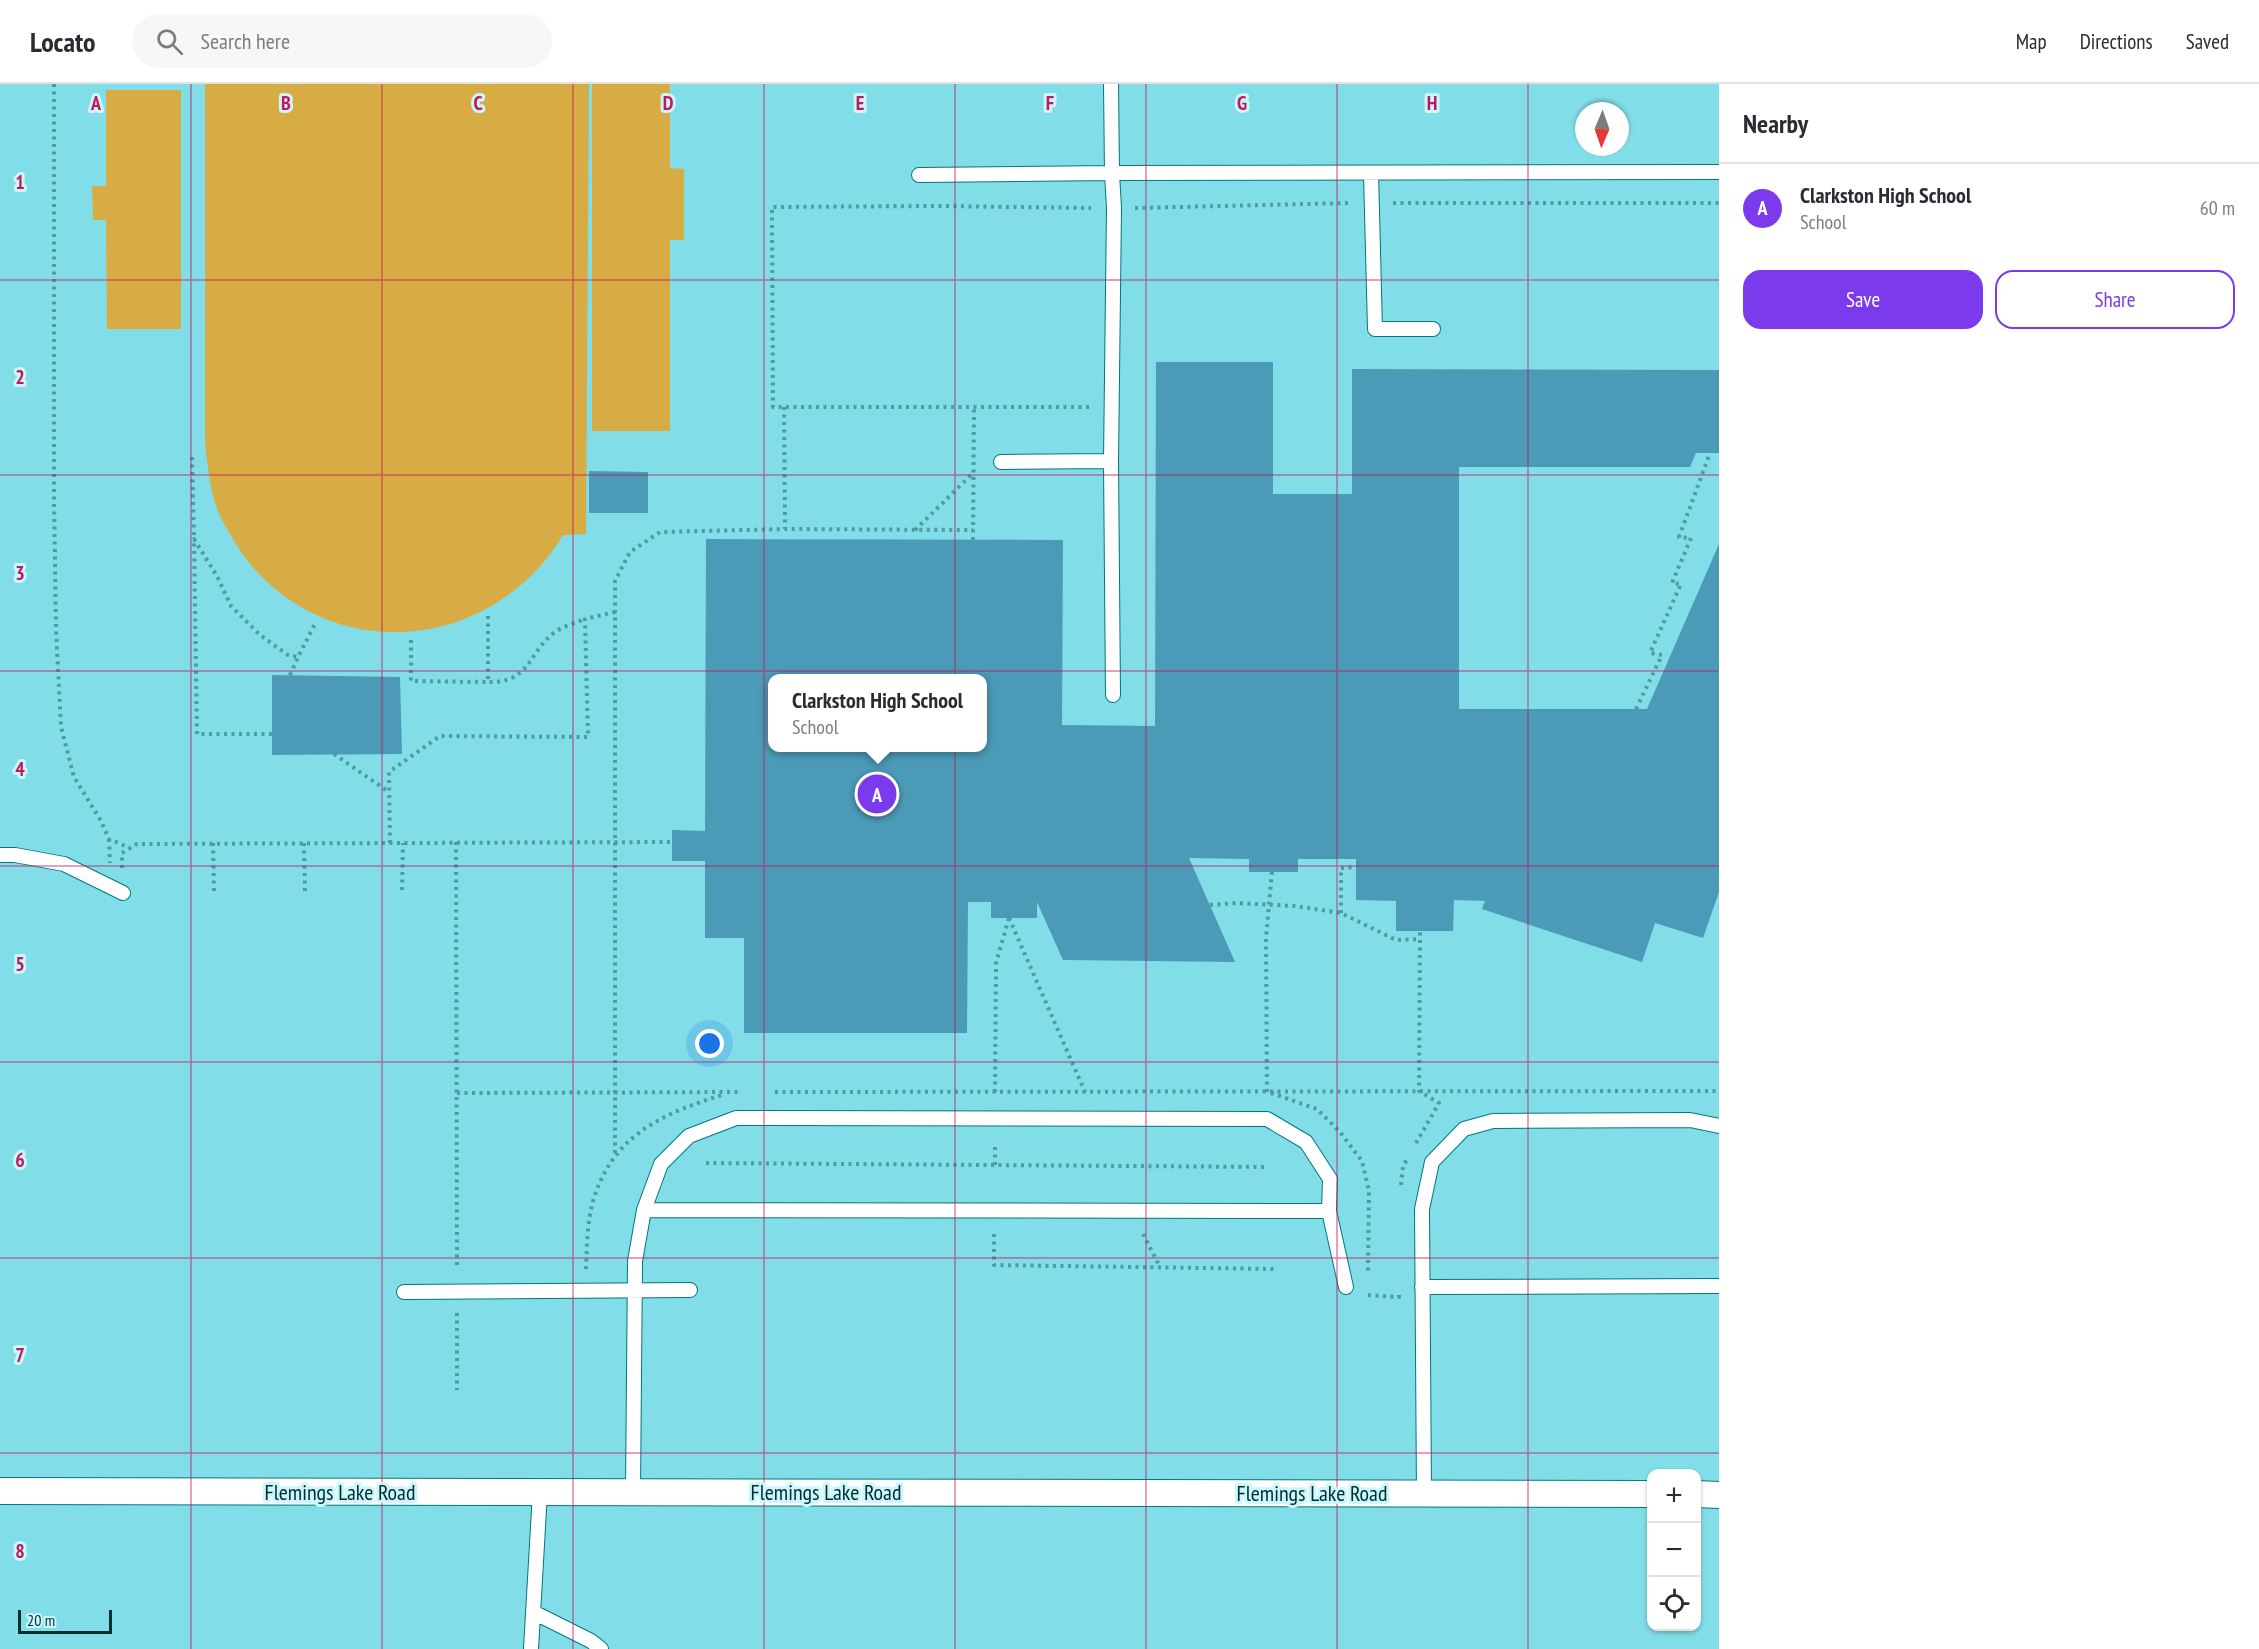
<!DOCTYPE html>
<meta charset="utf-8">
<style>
body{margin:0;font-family:"PT Sans Narrow",sans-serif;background:#f7f7f7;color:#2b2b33}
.controls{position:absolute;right:18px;bottom:18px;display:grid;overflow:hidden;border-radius:12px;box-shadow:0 2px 4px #0004}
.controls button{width:54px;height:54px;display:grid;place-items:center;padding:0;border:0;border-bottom:2px solid #e1e1e2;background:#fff;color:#2b2b33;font:30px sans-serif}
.compass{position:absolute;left:1575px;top:18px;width:54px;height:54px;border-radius:50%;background:#fff;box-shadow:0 2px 4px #0004;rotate:182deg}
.scale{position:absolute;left:18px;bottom:15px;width:94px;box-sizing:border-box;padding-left:6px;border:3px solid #012c30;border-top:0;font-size:16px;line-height:21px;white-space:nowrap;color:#012c30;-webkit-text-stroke:4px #cbf6fb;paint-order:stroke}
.you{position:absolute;left:710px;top:960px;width:21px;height:21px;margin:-15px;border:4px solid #fff;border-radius:50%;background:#1a73e8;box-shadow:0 0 0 9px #1a73e833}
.badge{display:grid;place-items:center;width:39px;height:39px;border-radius:50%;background:#7c3aed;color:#fff;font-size:20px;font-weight:700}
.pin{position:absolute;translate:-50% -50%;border:3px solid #fff;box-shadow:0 2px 6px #0006}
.popup{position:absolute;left:768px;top:590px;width:219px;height:78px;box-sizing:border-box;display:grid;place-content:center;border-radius:12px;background:#fff;filter:drop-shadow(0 2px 4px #0005);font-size:20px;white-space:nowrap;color:#7c7c81}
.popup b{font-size:22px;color:#2b2b33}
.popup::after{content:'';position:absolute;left:50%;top:100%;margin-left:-12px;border:12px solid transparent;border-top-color:#fff}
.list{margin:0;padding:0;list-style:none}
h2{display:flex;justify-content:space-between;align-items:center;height:78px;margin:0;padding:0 24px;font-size:26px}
h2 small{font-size:20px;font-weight:400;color:#7c7c81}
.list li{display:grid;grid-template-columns:39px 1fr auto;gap:18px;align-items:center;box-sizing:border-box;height:90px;padding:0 24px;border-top:2px solid #e1e1e2}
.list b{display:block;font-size:22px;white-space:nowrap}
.list p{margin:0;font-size:20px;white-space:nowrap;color:#7c7c81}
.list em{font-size:20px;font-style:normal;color:#7c7c81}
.actions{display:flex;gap:12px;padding:18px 24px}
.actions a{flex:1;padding:14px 0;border:2px solid #7c3aed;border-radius:18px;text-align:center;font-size:21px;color:#7c3aed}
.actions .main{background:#7c3aed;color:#fff}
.icon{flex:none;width:33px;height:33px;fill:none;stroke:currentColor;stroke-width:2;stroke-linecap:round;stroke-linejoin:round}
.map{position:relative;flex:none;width:1719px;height:1565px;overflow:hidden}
header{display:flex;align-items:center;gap:36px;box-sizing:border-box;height:84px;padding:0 30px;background:#fff;border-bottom:2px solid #e1e1e2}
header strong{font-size:28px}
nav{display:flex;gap:33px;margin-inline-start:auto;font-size:21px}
.search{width:420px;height:54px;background:#f7f7f7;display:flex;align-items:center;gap:15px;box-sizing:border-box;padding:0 21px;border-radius:33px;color:#7c7c81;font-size:22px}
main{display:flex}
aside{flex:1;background:#fff}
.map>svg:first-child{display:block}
.pitch{fill:#d8ac45}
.building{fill:#4b9bb8;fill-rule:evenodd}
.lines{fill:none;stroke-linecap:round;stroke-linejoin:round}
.service-casing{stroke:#007781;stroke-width:16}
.minor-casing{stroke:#007781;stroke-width:28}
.path{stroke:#509aa1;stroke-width:4;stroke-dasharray:3 4.5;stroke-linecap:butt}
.service{stroke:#fff;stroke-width:14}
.minor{stroke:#fff;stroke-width:26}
.grid{fill:none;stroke:#c2185b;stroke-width:1.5;stroke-opacity:0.55}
.labels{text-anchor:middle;stroke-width:6;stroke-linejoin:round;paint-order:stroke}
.street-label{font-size:22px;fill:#012c30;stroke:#cbf6fb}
.grid-label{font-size:20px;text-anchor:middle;font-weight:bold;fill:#c2185b;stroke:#cbf6fb;stroke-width:6;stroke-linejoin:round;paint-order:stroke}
</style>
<header>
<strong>Locato</strong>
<div class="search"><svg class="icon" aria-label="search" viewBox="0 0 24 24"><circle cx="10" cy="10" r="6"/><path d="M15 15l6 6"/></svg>Search here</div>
<nav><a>Map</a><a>Directions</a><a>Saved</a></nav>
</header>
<main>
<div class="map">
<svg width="1719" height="1565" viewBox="0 0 1719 1565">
<rect width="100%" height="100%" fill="#81dde7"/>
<!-- pitch -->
<path class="pitch" d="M205,0H589L586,450L563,451C499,558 354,583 263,494C246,478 232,455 221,434C210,412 208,384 205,359Z
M592,0H670V84L684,85V156H670V347H592Z
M106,6H181V245H107L106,136H93L92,102H106Z"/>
<!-- building -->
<path class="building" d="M1156,278H1273V410H1352V285L1719,286V369H1696L1690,383H1459V625H1647L1719,460V808L1703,854L1655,839L1642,878L1482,825L1485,817L1454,816L1453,847H1396V817L1356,816V775H1298V788H1249V775L1189,774L1235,878L1063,876L1037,818V834H991V818H968L967,949H744V854H705V777H672V746L705,747L706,455L1063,456L1062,641L1155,642ZM772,594H982V664H772Z
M589,387L648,388V429H589Z
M272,591L400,593L402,670L272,671Z"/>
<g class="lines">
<defs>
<path id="service" d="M1371,89L1375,245H1433
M919,91L1112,89L1111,0
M1001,378L1111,377
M1113,611L1111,377L1114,124L1112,89L1719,88
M0,771H15L64,780L123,809
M644,1126L1329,1127
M1422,1203L1719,1202
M404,1208L690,1206
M633,1408L635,1177L644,1126L661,1080L689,1052L736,1034L1267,1035L1306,1058L1330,1095L1329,1127L1346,1203
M1424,1410L1422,1125L1432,1078L1464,1045L1493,1037L1690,1036L1719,1042
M533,1528L591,1557L601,1565
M531,1565L540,1408"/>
<path id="minor" d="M0,1407L1652,1410
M1696,1410L1719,1411"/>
</defs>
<!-- service casing -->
<use href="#service" class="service-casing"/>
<!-- minor casing -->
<use href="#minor" class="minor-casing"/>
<!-- path -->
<path class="path" d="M54,0V414L56,545L61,643L74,693L101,737L109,755L130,764
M1393,119H1719
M1135,124L1349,119
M784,323L785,445
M1089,323H773L772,123L938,122L1091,124
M192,373L194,455
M915,446L973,389
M973,456L974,324
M488,532V598C531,599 528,568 555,548C563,542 576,539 585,535
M411,556V597L488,598
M290,591L298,573
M1636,625L1662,571L1650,569L1681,500L1672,499L1691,454L1679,453L1710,369
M272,650H197L194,455L217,492L231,522L260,551L288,571L298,573L316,538
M334,670L389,708
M109,755L110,779
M456,758L457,1185
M213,759L214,808
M304,759L305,807
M390,759L389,688L440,652L588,653L585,535L615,528
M122,784V769L137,760L672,758
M402,806L403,759
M1210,821L1236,819L1295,822L1341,829L1396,856L1420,855
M1341,829V784L1356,783
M1009,834L1085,1008
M775,1008L1719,1007
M995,1008L996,879L1009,834
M1267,1008L1266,854L1272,787
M457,1009L738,1008
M1271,1009L1317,1025L1340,1048L1362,1077L1369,1107L1368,1188
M1416,1059L1439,1019L1419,1007L1420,846
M615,1069V497L630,468L660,448L785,445L973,446
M706,1079L1268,1083
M995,1081V1062
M1401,1101L1403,1082L1408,1074
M994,1150V1181L1274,1185
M1143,1150L1160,1183
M586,1185C587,1160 587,1132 596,1108C618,1047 668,1028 725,1010
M1368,1211L1399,1213V1210
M457,1229V1306"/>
<!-- service -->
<use href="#service" class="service"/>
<!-- minor -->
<use href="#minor" class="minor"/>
</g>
<!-- grid -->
<path class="grid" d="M191,0V1565M382,0V1565M573,0V1565M764,0V1565M955,0V1565M1146,0V1565M1337,0V1565M1528,0V1565M0,196H1719M0,391H1719M0,587H1719M0,782H1719M0,978H1719M0,1174H1719M0,1369H1719"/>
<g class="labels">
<!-- street labels -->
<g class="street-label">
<text x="340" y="1416">Flemings Lake Road</text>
<text x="826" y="1416">Flemings Lake Road</text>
<text x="1312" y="1417">Flemings Lake Road</text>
</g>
</g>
<g class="grid-label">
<text x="96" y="26">A</text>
<text x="286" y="26">B</text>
<text x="478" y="26">C</text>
<text x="668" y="26">D</text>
<text x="860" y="26">E</text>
<text x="1050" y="26">F</text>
<text x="1242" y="26">G</text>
<text x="1432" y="26">H</text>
<text x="20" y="105">1</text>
<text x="20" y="300">2</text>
<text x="20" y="496">3</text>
<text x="20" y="692">4</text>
<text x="20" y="887">5</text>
<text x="20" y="1083">6</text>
<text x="20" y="1278">7</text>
<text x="20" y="1474">8</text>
</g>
</svg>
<div class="controls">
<button>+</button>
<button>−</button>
<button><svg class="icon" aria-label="locate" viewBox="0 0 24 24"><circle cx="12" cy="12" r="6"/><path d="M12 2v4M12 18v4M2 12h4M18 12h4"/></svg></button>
</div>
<svg class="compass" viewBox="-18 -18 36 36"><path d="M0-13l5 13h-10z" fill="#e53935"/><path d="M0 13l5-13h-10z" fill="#7c7c81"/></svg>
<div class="scale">20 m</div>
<div class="you"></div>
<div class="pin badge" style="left:877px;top:710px">A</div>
<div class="popup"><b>Clarkston High School</b>School</div>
</div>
<aside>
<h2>Nearby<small></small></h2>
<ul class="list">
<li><span class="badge">A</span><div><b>Clarkston High School</b><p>School</p></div><em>60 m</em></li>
</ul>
<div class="actions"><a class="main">Save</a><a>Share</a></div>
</aside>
</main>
